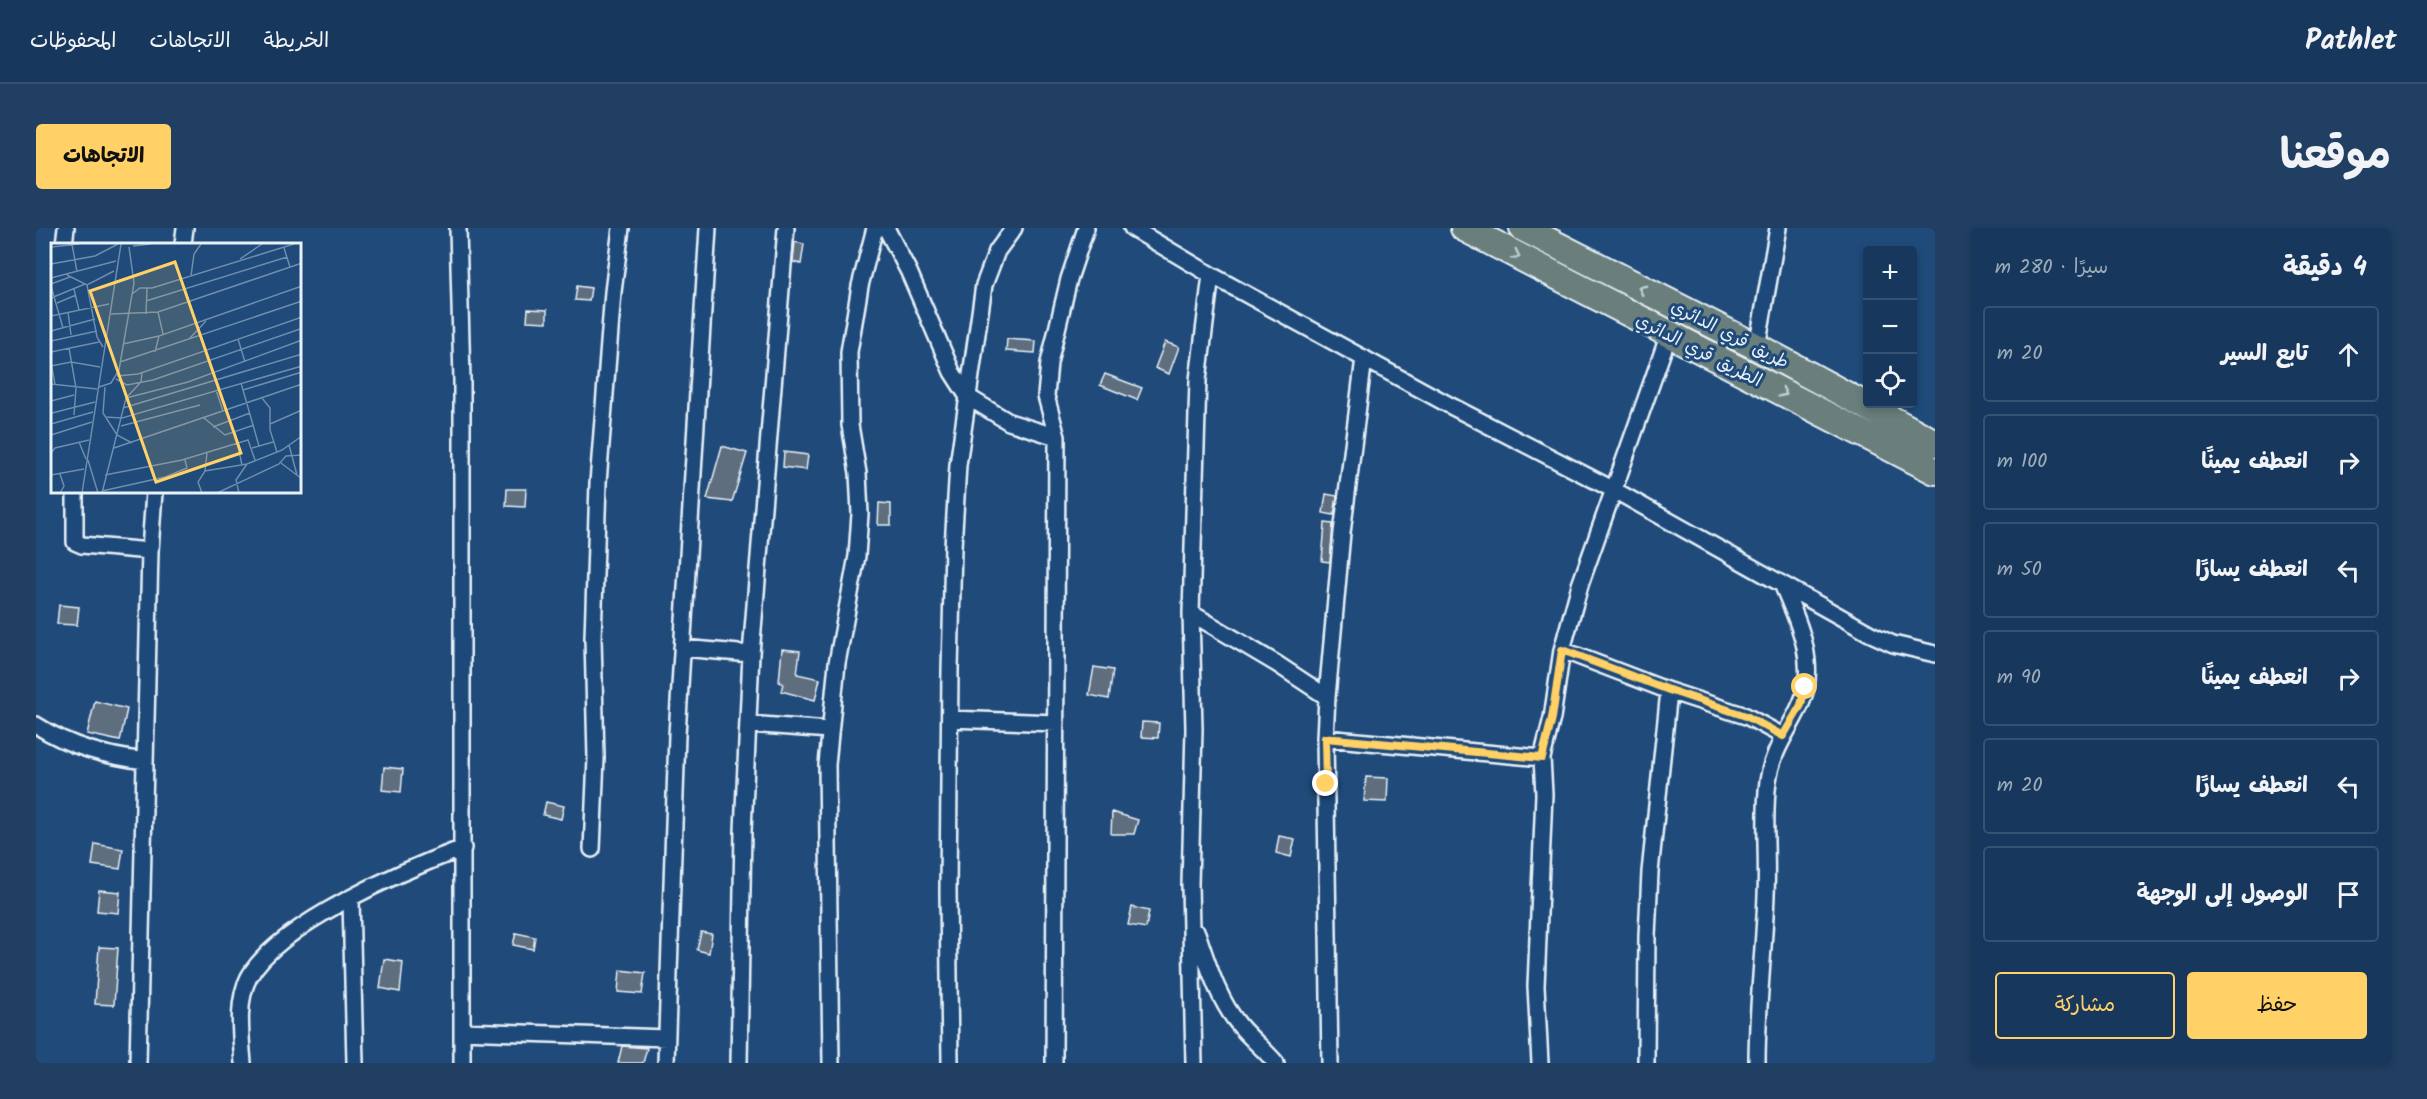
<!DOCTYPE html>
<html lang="ar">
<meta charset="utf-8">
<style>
body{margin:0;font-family:Kalam,"Playpen Sans Arabic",sans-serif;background:#203f62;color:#f1f3f6;direction:rtl}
.controls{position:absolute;right:18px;top:18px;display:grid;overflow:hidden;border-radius:6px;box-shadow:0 3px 9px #0003}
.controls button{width:54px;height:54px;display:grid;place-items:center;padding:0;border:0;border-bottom:2px solid #365272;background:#17385c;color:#f1f3f6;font:30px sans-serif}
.stop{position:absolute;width:18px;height:18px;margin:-14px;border:4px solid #ffd166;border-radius:50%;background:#fff}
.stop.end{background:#ffd166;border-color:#fff;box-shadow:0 2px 6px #0008}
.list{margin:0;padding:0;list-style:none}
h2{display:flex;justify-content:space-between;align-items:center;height:78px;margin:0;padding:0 24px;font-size:26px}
h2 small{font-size:20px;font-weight:400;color:#9eacbb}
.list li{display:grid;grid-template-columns:39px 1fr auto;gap:18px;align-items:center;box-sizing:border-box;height:96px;margin:0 12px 12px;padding:0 12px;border:2px solid #365272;border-radius:6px}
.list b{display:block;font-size:22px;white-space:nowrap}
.list em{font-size:20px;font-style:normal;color:#9eacbb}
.actions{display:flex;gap:12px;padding:18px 24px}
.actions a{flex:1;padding:14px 0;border:2px solid #ffd166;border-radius:6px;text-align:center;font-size:21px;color:#ffd166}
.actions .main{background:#ffd166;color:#111}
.icon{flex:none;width:33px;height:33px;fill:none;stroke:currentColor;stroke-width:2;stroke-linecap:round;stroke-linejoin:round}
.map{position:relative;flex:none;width:1899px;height:835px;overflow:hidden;direction:ltr;border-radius:6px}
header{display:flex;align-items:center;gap:36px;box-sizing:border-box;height:84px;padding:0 30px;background:#17385c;border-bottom:2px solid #365272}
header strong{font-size:28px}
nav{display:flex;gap:33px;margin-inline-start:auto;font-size:21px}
.intro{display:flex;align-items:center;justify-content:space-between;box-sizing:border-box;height:144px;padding:0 36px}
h1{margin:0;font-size:42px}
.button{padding:15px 27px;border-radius:6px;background:#ffd166;color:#111;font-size:21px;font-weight:700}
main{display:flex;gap:36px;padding:0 36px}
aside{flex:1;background:#17385c;border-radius:6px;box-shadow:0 3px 9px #0003}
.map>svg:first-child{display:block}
.building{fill:#5f6e7f;stroke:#e8f1f8;stroke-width:1.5}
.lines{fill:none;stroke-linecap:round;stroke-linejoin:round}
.minor-casing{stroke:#e8f1f8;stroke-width:20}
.trunk-casing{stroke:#e8f1f8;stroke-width:30}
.minor{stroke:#1f4a7a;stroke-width:15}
.trunk{stroke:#6b7f7c;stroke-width:26}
.oneway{stroke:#c2cfd3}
.route{stroke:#ffd166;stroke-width:8}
.labels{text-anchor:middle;stroke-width:6;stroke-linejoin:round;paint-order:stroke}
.street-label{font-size:18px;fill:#e8f1f8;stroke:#1f4a7a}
.inset-road{fill:none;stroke:#6f8dac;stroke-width:1.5}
.view{fill:#ffd166;fill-opacity:0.15;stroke:#ffd166;stroke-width:3}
.inset-edge{fill:none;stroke:#e8f1f8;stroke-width:3}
</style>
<header>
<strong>Pathlet</strong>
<nav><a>الخريطة</a><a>الاتجاهات</a><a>المحفوظات</a></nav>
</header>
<div class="intro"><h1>موقعنا</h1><a class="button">الاتجاهات</a></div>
<main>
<aside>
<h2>4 دقيقة<small>سيرًا · 280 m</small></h2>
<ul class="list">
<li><svg class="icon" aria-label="ahead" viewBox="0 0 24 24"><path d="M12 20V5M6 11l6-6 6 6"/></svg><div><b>تابع السير</b></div><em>20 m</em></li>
<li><svg class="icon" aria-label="right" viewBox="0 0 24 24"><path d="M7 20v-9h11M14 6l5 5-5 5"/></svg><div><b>انعطف يمينًا</b></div><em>100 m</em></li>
<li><svg class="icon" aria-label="left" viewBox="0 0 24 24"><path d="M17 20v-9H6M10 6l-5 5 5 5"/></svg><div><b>انعطف يسارًا</b></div><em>50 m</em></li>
<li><svg class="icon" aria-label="right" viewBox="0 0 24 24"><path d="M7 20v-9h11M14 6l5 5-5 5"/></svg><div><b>انعطف يمينًا</b></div><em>90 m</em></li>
<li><svg class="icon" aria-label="left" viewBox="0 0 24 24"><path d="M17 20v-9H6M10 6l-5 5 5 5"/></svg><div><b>انعطف يسارًا</b></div><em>20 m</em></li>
<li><svg class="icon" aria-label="arrive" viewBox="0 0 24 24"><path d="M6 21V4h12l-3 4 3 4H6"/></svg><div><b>الوصول إلى الوجهة</b></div></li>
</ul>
<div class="actions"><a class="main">حفظ</a><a>مشاركة</a></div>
</aside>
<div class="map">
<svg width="1899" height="835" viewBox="0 0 1899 835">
<rect width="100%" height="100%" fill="#1f4a7a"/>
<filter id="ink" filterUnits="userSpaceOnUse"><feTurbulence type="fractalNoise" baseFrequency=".0167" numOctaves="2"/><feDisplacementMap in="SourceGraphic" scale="12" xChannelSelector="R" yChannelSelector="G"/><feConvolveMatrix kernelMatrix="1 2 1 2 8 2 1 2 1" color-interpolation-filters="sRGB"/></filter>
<g filter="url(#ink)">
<!-- building -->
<path class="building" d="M759,14L768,16L765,36L757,34Z
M541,58L555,60L553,73L539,72Z
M492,81L511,82V94L491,93Z
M971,111L1000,113L999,125L970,123Z
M1129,114L1143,119L1133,146L1119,140Z
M1069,146L1106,160L1101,172L1064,157Z
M686,218L711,225L696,274L671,271Z
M748,224L772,227L770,242L747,239Z
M471,261H490L489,279L470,278Z
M1290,266L1301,268L1298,287L1287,285Z
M843,275L855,276V297H842Z
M1289,295L1297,296L1294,334L1286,333Z
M23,377L43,379L41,397L21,396Z
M746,421L764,423L761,446L784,451L779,472L745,463L747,456L743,454Z
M1058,439L1077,442L1073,471L1053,467Z
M59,473L91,481L84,513L51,506Z
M1106,494L1123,495L1122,510L1105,509Z
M348,539L367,541L365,564L346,562Z
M1330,549L1352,550L1351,574L1328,573Z
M510,574L528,578L525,591L507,587Z
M1076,584L1102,592L1098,606H1075Z
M1243,608L1259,611L1255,629L1240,625Z
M59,616L87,621L84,641L56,637Z
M63,662L84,664L82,685L61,683Z
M1096,679L1113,683L1110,700L1092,697Z
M665,704L676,706L673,725L661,722Z
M480,705L499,709L497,721L477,717Z
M63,719L82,720L78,777L59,776Z
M348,731L367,734L364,764L344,760Z
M584,742L609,745L606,766L582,764Z
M586,818L611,820L607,835H582Z"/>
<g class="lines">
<defs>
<path id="minor" d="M422,0L426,152V835
M850,0L873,44L916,144L932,169L973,194L1021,209
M1096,0L1175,47L1415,178L1578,262L1835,406L1857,416L1899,426
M28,16L30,0
M147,16L149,0
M1721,119L1742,0
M39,264V314L46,317L114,323
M1155,385L1241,436L1291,469L1289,510L1294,835
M646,420L715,426
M1526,422L1633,463L1710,488L1747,508
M1291,469L1306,305L1328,130
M914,491L1020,495
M712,496L794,502
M0,497C34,519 70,528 109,533
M1289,510L1506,530
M556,621L560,530L557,410L562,255L577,64L585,0
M315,671L319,835
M1161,705C1172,737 1182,772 1204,798C1215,811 1229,822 1240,835
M426,803L631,810
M102,835L114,323L118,264
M207,835C205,809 200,773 213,749C242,696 370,641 427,620
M630,835L641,507L672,0
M703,835L707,603L715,426L750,0
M795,835L791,537L801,435L821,328L824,286L822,245L814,197L813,124L824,58L839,0
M914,835L912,663L914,442L917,319L922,237L948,57L961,23L978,0
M1018,835L1021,209L1010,168L1013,135L1033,51L1050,0
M1158,835L1154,657L1158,501L1155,385L1162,152L1175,47
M1504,835L1500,758L1508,566L1506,530L1516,490L1526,422L1544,357L1633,106
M1610,835L1611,708L1614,644L1633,463
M1721,835C1721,779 1728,723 1730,667C1732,629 1727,590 1732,553C1736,523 1752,504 1764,478C1783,438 1762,392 1746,356"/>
<path id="trunk" d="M1428,0L1899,243
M1487,0L1721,119L1899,215"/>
</defs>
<!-- minor casing -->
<use href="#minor" class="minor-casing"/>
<!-- trunk casing -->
<use href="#trunk" class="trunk-casing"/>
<!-- minor -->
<use href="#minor" class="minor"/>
<!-- trunk -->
<use href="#trunk" class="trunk"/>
</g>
<!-- one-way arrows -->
<defs><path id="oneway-chevron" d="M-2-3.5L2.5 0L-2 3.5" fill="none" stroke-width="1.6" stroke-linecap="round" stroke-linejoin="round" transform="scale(1.5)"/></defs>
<g class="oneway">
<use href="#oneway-chevron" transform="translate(1480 27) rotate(27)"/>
<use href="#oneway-chevron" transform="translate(1606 61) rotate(-153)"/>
<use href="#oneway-chevron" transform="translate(1747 165) rotate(27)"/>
</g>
</g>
<g class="lines" filter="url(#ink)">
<!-- route -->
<path class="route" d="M1290,556L1289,510L1506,530L1516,490L1526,422L1633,462L1710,488L1747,508L1765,477L1769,459"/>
</g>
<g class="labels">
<!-- street labels -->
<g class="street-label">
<text transform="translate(1694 106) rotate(27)" y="6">طريق قري الدائري</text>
<text transform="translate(1663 122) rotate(27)" y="6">الطريق قري الدائري</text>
</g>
</g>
<!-- overview -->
<g transform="translate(15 15)">
<rect width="250" height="250" fill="#1f4a7a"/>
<path class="inset-road" d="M21,1L26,29M82,3L100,1M0,4L28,1M233,5L239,24M189,16L211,1M0,21L44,13L67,1M16,32L36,42L63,28M140,33L143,11L150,1M0,35L65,18M0,41L19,34M36,42L46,94L52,104M0,43L12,85M23,46L28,67M81,51L89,45H101L243,1M0,55L34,41M95,58L236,14M6,60L25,52M17,69L20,92M107,69L112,91M60,71L107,69L251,20M95,71L96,45M0,73L58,61M0,88L44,76M138,96L155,78M187,96L194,119M0,98L46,88M72,101L108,93M18,105L25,145L23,172M0,109L48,99M104,109L108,93L251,43M69,119L251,58M0,120L4,141M0,123L20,119L49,124M66,133L87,131L251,74M65,136L76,142L102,137L249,86M190,140L208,203M0,141L46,146M48,144L60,140L68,127L83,40L78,4M54,144L52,170L66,192L81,200M165,147L172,168M192,147L251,129M75,155L137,139L251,97M211,155L219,165V187L226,209M0,158L23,152M72,165L251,111M1,170L44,159M54,174L71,175L251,123M153,175L174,192L203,182M0,181L42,169M219,181L251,167M70,183L149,162M162,184L199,170M184,189L191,222M0,192L41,179M28,199L35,216M238,202L246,232M63,205L251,141M201,205L222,199M0,210L4,205L38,197M37,217L47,250M230,220L251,236M154,228L196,221L231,207L251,193M0,232L33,226M54,232L131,217L197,197L204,217M51,248L114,234L136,225L134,217M9,250L13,243L9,231M31,250L70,1M51,250L75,155L90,139L91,130M151,250L147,239L154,228L156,210M166,250L228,221L235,213L251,212M188,250L185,237L196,221"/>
<path class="view" d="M124,19L190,210L105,239L39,48Z"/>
<rect width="250" height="250" class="inset-edge"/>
</g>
</svg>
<div class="controls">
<button>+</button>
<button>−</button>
<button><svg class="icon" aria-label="locate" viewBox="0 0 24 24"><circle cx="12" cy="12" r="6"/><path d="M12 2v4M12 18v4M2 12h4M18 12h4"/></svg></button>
</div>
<div class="stop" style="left:1769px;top:459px"></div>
<div class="stop end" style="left:1290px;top:556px"></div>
</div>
</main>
